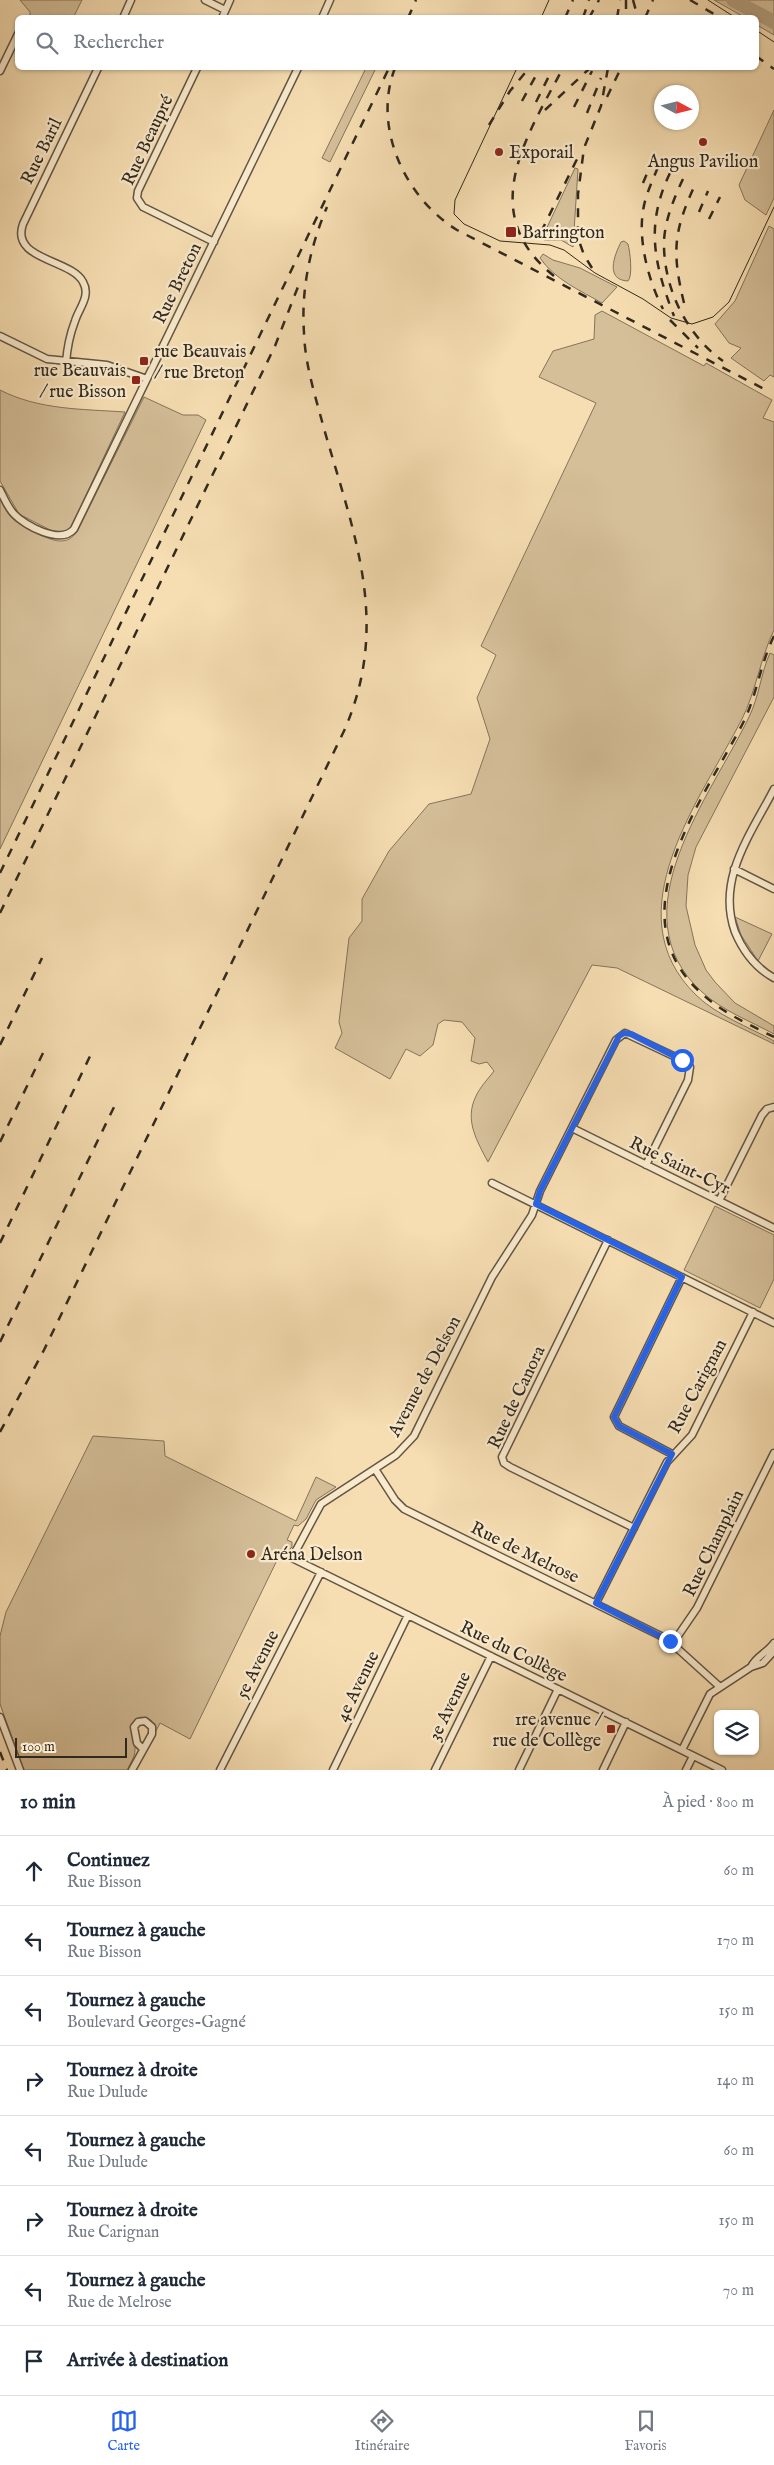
<!DOCTYPE html>
<html lang="fr">
<meta charset="utf-8">
<style>
body{margin:0;font-family:"IM FELL English",serif;background:#f6f6f7;color:#1f2937}
.controls{position:absolute;right:15px;bottom:15px;display:grid;overflow:hidden;border-radius:8px;box-shadow:0 1px 4px #0004}
.controls button{width:45px;height:45px;display:grid;place-items:center;padding:0;border:0;border-bottom:1px solid #e0e1e3;background:#fff;color:#1f2937;font:25px sans-serif}
.compass{position:absolute;left:654px;top:85px;width:45px;height:45px;border-radius:50%;background:#fff;box-shadow:0 1px 4px #0004;rotate:97deg}
.scale{position:absolute;left:15px;bottom:12px;width:112px;box-sizing:border-box;padding-left:5px;border:2px solid #32291e;border-top:0;font-size:14px;line-height:18px;white-space:nowrap;color:#32291e;-webkit-text-stroke:4px #f9eacd;paint-order:stroke}
.stop{position:absolute;width:15px;height:15px;margin:-11px;border:4px solid #2563eb;border-radius:50%;background:#fff}
.stop.end{background:#2563eb;border-color:#fff;box-shadow:0 1px 5px #0008}
.list{margin:0;padding:0;list-style:none}
h2{display:flex;justify-content:space-between;align-items:center;height:65px;margin:0;padding:0 20px;font-size:21px}
h2 small{font-size:16px;font-weight:400;color:#747a83}
.list li{display:grid;grid-template-columns:32px 1fr auto;gap:15px;align-items:center;box-sizing:border-box;height:70px;padding:0 20px;border-top:1px solid #e0e1e3}
.list b{display:block;font-size:19px;white-space:nowrap}
.list p{margin:0;font-size:16px;white-space:nowrap;color:#747a83}
.list em{font-size:16px;font-style:normal;color:#747a83}
.icon{flex:none;width:28px;height:28px;fill:none;stroke:currentColor;stroke-width:2;stroke-linecap:round;stroke-linejoin:round}
.map{position:relative;flex:none;width:774px;height:1770px;overflow:hidden}
.search{position:absolute;background:#fff;box-shadow:0 1px 4px #0004;left:15px;right:15px;top:15px;height:55px;display:flex;align-items:center;gap:12px;box-sizing:border-box;padding:0 18px;border-radius:8px;color:#747a83;font-size:19px}
.sheet{height:625px;background:#fff}
nav{display:flex;justify-content:space-around;align-items:center;box-sizing:border-box;height:70px;border-top:1px solid #e0e1e3;background:#fff;font-size:14px;color:#747a83}
nav a{display:grid;justify-items:center;gap:2px}
nav .on{color:#2563eb}
.map>svg:first-child{display:block}
.green{fill:#d5bf99;stroke:#84745c}
.lines{fill:none;stroke-linecap:round;stroke-linejoin:round}
.river{stroke:#b3a080;stroke-width:14}
.street-casing{stroke:#635643;stroke-width:9}
.street{stroke:#f9eacd;stroke-width:6}
.tram{stroke:#32291e;stroke-width:1}
.rail{stroke:#32291e;stroke-width:2.5;stroke-dasharray:9 9;stroke-linecap:butt}
.route{stroke:#2563eb;stroke-width:6}
.poi-dot{fill:#8f2418;stroke:#f9eacd;stroke-width:2}
.labels{text-anchor:middle;stroke-width:4.5;stroke-linejoin:round;paint-order:stroke}
.street-label{font-size:18px;fill:#32291e;stroke:#f9eacd}
.poi-label{font-size:18px;fill:#32291e;stroke:#f9eacd;text-anchor:start}
</style>
<div class="map">
<svg width="774" height="1770" viewBox="0 0 774 1770">
<rect width="100%" height="100%" fill="#f6deb2"/>
<filter id="stains"><feTurbulence type="fractalNoise" baseFrequency=".004" numOctaves="4"/><feColorMatrix values="0 0 0 0 .2 0 0 0 0 .09 0 0 0 0 .02 0 0 0 .5 -.17"/></filter>
<radialGradient id="worn" r=".72"><stop offset=".6" stop-color="#630" stop-opacity="0"/><stop offset="1" stop-color="#630" stop-opacity=".3"/></radialGradient>
<!-- green -->
<path class="green" d="M20,0H82L73,18L30,17V12Z
M714,0H774V35L757,25L756,18L744,17Z
M366,68H376L330,162L322,158Z
M774,110V198L766,215L745,200L739,185Z
M575,168L578,169L573,247L561,240H544L542,238Z
M769,226L774,229V377L770,375L764,381L731,358L741,348L729,343L715,324L735,301Z
M624,241L628,244C630,251 633,276 628,281C605,280 614,256 621,242Z
M543,254L553,260L580,268L617,287L602,303C581,291 554,279 540,258Z
M602,311L704,366L706,363L772,400L763,418L774,422V630C760,659 756,691 742,719C701,799 612,913 696,995C716,1015 749,1027 774,1041V1044L617,968L592,965L488,1162C477,1141 464,1120 476,1096C480,1087 488,1079 494,1071L487,1062L479,1064L471,1061L475,1038L462,1022L444,1020L438,1024L433,1045L420,1056L406,1049L390,1079L335,1048L342,1033L339,1022L349,938L362,921V899L389,851L429,804L471,794L490,739L477,698L496,655L481,646L596,403L539,377L553,351L594,339L595,315Z
M0,390C39,410 82,409 125,412L71,527L67,531L56,533L19,514L0,481Z
M144,397L183,415H198L206,420L0,849V499C3,505 6,511 10,516C17,525 49,541 60,541C68,541 72,538 77,532Z
M770,653L774,655V697L696,847L688,875L686,906L695,945L706,970L715,982L735,1003L774,1026V1034C750,1021 723,1011 702,992C615,913 712,795 749,717C759,697 761,673 770,653Z
M735,917L772,934L758,961L741,935Z
M715,1206L774,1235V1279L760,1308L684,1270Z
M93,1436L164,1441L165,1456L296,1521L316,1477L336,1487L316,1500L306,1519L298,1526L294,1525L287,1540L292,1542V1547L288,1551L282,1550L190,1739L160,1723L156,1731L151,1720L141,1717C124,1724 135,1737 135,1750C135,1757 130,1764 127,1770H24L0,1704V1636L6,1612Z"/>
<g class="lines">
<!-- river -->
<path class="river" d="M733,0L774,22"/>
<defs>
<path id="street" d="M205,0L225,10
M123,18L131,0
M222,18L230,0
M322,18L330,0
M197,68L138,191L137,198L143,207L214,242
M0,71L18,34
M0,336L47,359L107,365L147,379
M66,363C67,349 70,334 75,321C79,308 91,296 83,282C71,259 10,260 23,224L98,68
M0,490C4,498 8,508 14,514C25,526 61,545 74,529L298,68
M774,789C751,834 716,879 735,932C743,951 756,968 774,978
M734,869L774,889
M572,1128L774,1228
M646,1165L688,1080L690,1067L682,1060L625,1033L616,1040L540,1191L532,1215L492,1277L414,1436L396,1455L321,1504L292,1558L722,1770
M492,1183L774,1323
M719,1201L762,1115L767,1109L774,1107
M608,1240L502,1457L504,1463L510,1467L634,1528
M672,1454L619,1426L614,1417L682,1277
M375,1469L395,1500L404,1509L667,1639L720,1687
M596,1603L667,1462L692,1435L753,1312
M673,1643L697,1608L774,1453
M751,1667C756,1656 767,1653 774,1643
M0,1717L20,1770
M682,1750L710,1694L751,1667L763,1663L774,1651
M132,1770L152,1734V1727L145,1721L138,1722L134,1727L137,1743L143,1749
M220,1770L321,1572
M333,1770L408,1615
M435,1770L491,1656
M519,1770L558,1689
M603,1770L626,1722
M686,1770L693,1756"/>
</defs>
<!-- street casing -->
<use href="#street" class="street-casing"/>
<!-- street -->
<use href="#street" class="street"/>
<!-- tram -->
<path class="tram" d="M708,0L736,18
M541,18L549,0
M756,30L774,42
M517,68L455,200L454,214L464,224L500,241L550,245L564,250L595,273L643,299L671,318L692,324L713,317L729,302L774,207"/>
<!-- rail -->
<path class="rail" d="M626,0V18
M633,0L638,18
M690,0L714,14
M691,17L692,18
M408,18L416,0
M565,18L573,0
M583,18L589,0
M589,18L599,0
M617,18L620,0
M645,18L653,0
M756,56L774,69
M395,68C372,127 405,198 457,230L766,390
M607,97L621,68
M522,101L540,68
M536,102L553,68
M574,107L592,71
M545,110L590,68
M587,113L601,78
M489,125L510,91L529,68
M658,167C652,182 645,196 643,211C638,242 649,282 663,309
M670,173C645,225 654,264 674,316
M683,179C674,198 665,220 664,241C663,287 686,335 723,361
M643,183L651,164
M699,212L708,191
M709,219L720,197
M541,232L579,155
M592,268L584,255L578,238V194L584,148L601,106L608,68
M554,276C475,213 527,136 563,68
M684,303C672,253 673,232 695,185
M670,320L698,348
M774,636C760,664 757,696 742,725C702,801 616,915 700,992C721,1012 748,1024 774,1037
M0,873L389,68
M0,913L275,346L301,279
M0,1045L42,958
M0,1142L43,1053
M0,1243L93,1050
M0,1342L115,1105
M0,1432L44,1350L344,731C392,622 353,532 323,425C315,395 305,364 304,333C301,289 310,247 327,207
M0,1752L7,1770"/>
</g>
<g class="lines">
<!-- route -->
<path class="route" d="M670,1641L596,1603L672,1454L619,1426L614,1417L682,1277L536,1204L540,1191L619,1036L624,1033L631,1034L682,1060"/>
</g>
<!-- markers -->
<g class="poi-dot">
<circle cx="703" cy="142" r="5"/>
<circle cx="499" cy="152" r="5"/>
<rect x="505" y="226" width="12" height="12" rx="2.5"/>
<rect x="139" y="356" width="10" height="10" rx="2.5"/>
<rect x="131" y="375" width="10" height="10" rx="2.5"/>
<circle cx="251" cy="1554" r="5"/>
<rect x="606" y="1724" width="10" height="10" rx="2.5"/>
</g>
<g class="labels">
<!-- street labels -->
<g class="street-label">
<text transform="translate(147 140) rotate(-65)" y="6">Rue Beaupré</text>
<text transform="translate(41 151) rotate(-64)" y="6">Rue Baril</text>
<text transform="translate(177 283) rotate(-64)" y="6">Rue Breton</text>
<text transform="translate(680 1165) rotate(26)" y="6">Rue Saint-Cyr</text>
<text transform="translate(424 1376) rotate(-62)" y="6">Avenue de Delson</text>
<text transform="translate(697 1386) rotate(-62)" y="6">Rue Carignan</text>
<text transform="translate(516 1397) rotate(-65)" y="6">Rue de Canora</text>
<text transform="translate(713 1543) rotate(-64)" y="6">Rue Champlain</text>
<text transform="translate(525 1552) rotate(26)" y="6">Rue de Melrose</text>
<text transform="translate(514 1651) rotate(26)" y="6">Rue du Collège</text>
<text transform="translate(257 1664) rotate(-63)" y="6">5e Avenue</text>
<text transform="translate(357 1686) rotate(-64)" y="6">4e Avenue</text>
<text transform="translate(449 1706) rotate(-64)" y="6">3e Avenue</text>
</g>
<!-- poi labels -->
<g class="poi-label">
<text x="509" y="158">Exporail</text>
<text x="703" y="167" text-anchor="middle">Angus Pavilion</text>
<text x="522" y="238">Barrington</text>
<text x="154" y="357">rue Beauvais<tspan x="154" dy="21">/ rue Breton</tspan></text>
<text x="126" y="376" text-anchor="end">rue Beauvais<tspan x="126" dy="21">/ rue Bisson</tspan></text>
<text x="261" y="1560">Aréna Delson</text>
<text x="601" y="1725" text-anchor="end">1re avenue /<tspan x="601" dy="21">rue de Collège</tspan></text>
</g>
</g>
<rect width="100%" height="100%" filter="url(#stains)"/>
<rect width="100%" height="100%" fill="url(#worn)"/>
</svg>
<div class="controls">
<button><svg class="icon" aria-label="layers" viewBox="0 0 24 24"><path d="M12 4l9 5-9 5-9-5zM3 14l9 5 9-5"/></svg></button>
</div>
<svg class="compass" viewBox="-18 -18 36 36"><path d="M0-13l5 13h-10z" fill="#e53935"/><path d="M0 13l5-13h-10z" fill="#747a83"/></svg>
<div class="scale">100 m</div>
<div class="stop" style="left:682px;top:1060px"></div>
<div class="stop end" style="left:670px;top:1641px"></div>
<div class="search"><svg class="icon" aria-label="search" viewBox="0 0 24 24"><circle cx="10" cy="10" r="6"/><path d="M15 15l6 6"/></svg>Rechercher</div>
</div>
<section class="sheet">
<h2>10 min<small>À pied · 800 m</small></h2>
<ul class="list">
<li><svg class="icon" aria-label="ahead" viewBox="0 0 24 24"><path d="M12 20V5M6 11l6-6 6 6"/></svg><div><b>Continuez</b><p>Rue Bisson</p></div><em>60 m</em></li>
<li><svg class="icon" aria-label="left" viewBox="0 0 24 24"><path d="M17 20v-9H6M10 6l-5 5 5 5"/></svg><div><b>Tournez à gauche</b><p>Rue Bisson</p></div><em>170 m</em></li>
<li><svg class="icon" aria-label="left" viewBox="0 0 24 24"><path d="M17 20v-9H6M10 6l-5 5 5 5"/></svg><div><b>Tournez à gauche</b><p>Boulevard Georges-Gagné</p></div><em>150 m</em></li>
<li><svg class="icon" aria-label="right" viewBox="0 0 24 24"><path d="M7 20v-9h11M14 6l5 5-5 5"/></svg><div><b>Tournez à droite</b><p>Rue Dulude</p></div><em>140 m</em></li>
<li><svg class="icon" aria-label="left" viewBox="0 0 24 24"><path d="M17 20v-9H6M10 6l-5 5 5 5"/></svg><div><b>Tournez à gauche</b><p>Rue Dulude</p></div><em>60 m</em></li>
<li><svg class="icon" aria-label="right" viewBox="0 0 24 24"><path d="M7 20v-9h11M14 6l5 5-5 5"/></svg><div><b>Tournez à droite</b><p>Rue Carignan</p></div><em>150 m</em></li>
<li><svg class="icon" aria-label="left" viewBox="0 0 24 24"><path d="M17 20v-9H6M10 6l-5 5 5 5"/></svg><div><b>Tournez à gauche</b><p>Rue de Melrose</p></div><em>70 m</em></li>
<li><svg class="icon" aria-label="arrive" viewBox="0 0 24 24"><path d="M6 21V4h12l-3 4 3 4H6"/></svg><div><b>Arrivée à destination</b></div></li>
</ul>
</section>
<nav>
<a class="on"><svg class="icon" aria-label="map" viewBox="0 0 24 24"><path d="M3 6l6-2 6 2 6-2v14l-6 2-6-2-6 2zM9 4v14M15 6v14"/></svg>Carte</a>
<a><svg class="icon" aria-label="directions" viewBox="0 0 24 24"><path d="M12 3l9 9-9 9-9-9zM9 14v-3h6M13 9l2 2-2 2"/></svg>Itinéraire</a>
<a><svg class="icon" aria-label="saved" viewBox="0 0 24 24"><path d="M7 4h10v16l-5-4-5 4z"/></svg>Favoris</a>
</nav>
